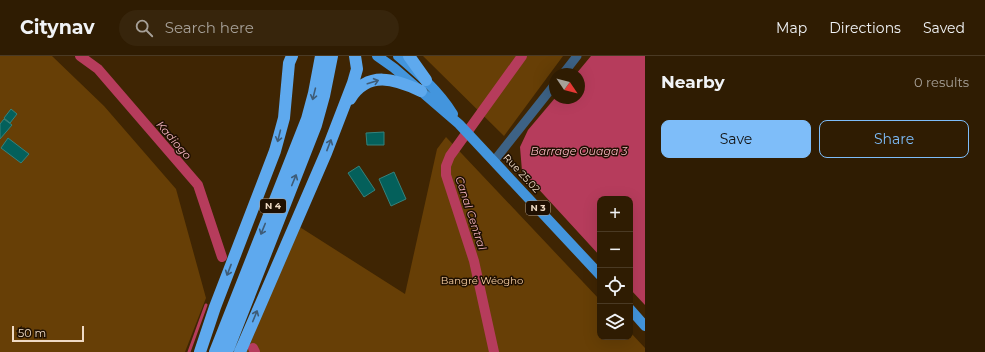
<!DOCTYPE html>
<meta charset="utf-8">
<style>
body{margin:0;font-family:Montserrat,sans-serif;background:#37250c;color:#f1f3f6}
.controls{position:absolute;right:12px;bottom:12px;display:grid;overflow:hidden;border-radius:8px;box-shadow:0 4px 16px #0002}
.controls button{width:36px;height:36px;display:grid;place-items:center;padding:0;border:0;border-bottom:1px solid #4a3a24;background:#2f1c02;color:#f1f3f6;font:20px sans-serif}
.compass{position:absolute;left:549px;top:12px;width:36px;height:36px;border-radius:50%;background:#2f1c02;box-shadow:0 4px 16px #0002;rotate:125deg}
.scale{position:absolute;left:12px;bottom:10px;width:72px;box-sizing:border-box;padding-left:4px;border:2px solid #efdac4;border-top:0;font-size:11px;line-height:14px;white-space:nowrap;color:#efdac4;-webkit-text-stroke:3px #1f1002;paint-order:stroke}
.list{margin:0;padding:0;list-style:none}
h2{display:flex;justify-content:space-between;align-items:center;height:52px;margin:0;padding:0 16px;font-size:17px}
h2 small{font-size:13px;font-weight:400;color:#a7a199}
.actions{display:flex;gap:8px;padding:12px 16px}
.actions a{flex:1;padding:9px 0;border:1px solid #7ebdf9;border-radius:8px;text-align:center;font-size:14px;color:#7ebdf9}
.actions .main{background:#7ebdf9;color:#111}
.icon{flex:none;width:22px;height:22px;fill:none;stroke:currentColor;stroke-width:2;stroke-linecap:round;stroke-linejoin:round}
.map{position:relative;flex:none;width:645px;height:296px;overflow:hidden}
header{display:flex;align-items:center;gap:24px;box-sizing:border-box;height:56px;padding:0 20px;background:#2f1c02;border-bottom:1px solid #4a3a24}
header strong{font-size:19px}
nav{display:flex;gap:22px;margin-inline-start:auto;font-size:14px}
.search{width:280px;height:36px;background:#37250c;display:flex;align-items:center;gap:10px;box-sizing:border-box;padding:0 14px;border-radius:22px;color:#a7a199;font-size:15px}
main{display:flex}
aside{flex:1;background:#2f1c02}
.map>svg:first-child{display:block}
.green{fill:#673f06}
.water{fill:#b63c5c}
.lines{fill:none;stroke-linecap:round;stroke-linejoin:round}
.stream{stroke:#b63c5c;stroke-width:3}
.canal{stroke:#b63c5c;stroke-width:10}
.building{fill:#04605b;stroke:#35827c}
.street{stroke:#3d6285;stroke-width:9}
.primary{stroke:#4395dd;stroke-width:10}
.highway{stroke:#5ea9ee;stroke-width:12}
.oneway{stroke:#3e5c78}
.labels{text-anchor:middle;stroke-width:3;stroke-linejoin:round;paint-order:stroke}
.shield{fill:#1f1002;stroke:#b19d8a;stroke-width:1}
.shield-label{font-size:9px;font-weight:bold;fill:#efdac4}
.street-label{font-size:10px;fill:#efdac4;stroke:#1f1002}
.park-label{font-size:10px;fill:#fcd2a5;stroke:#1f1002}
.water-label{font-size:11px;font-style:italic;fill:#f4b4be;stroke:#1f1002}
</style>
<header>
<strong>Citynav</strong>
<div class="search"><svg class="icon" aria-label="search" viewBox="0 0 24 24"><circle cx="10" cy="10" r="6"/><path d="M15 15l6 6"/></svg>Search here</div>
<nav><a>Map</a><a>Directions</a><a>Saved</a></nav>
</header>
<main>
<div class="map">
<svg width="645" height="296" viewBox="0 0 645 296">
<rect width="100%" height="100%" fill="#3f2503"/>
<!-- green -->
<path class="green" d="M0,0H52L104,50L176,133L206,242L185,296H0Z
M423,0H563L504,80Z
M446,81L600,244V281H630V276L645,292V296H246L295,168L405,238L437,93Z"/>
<!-- water -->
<path class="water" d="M591,0H645V249L630,233V143H600V200L522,115L520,91L528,74L555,42H579V18H576Z"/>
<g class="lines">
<!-- stream -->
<path class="stream" d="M189,296L206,249"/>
<!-- canal -->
<path class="canal" d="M80,0L98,13L198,129L222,201
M253,292L255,296
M494,296L474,205L446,119V110L450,100L522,0"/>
</g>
<!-- building -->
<path class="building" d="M11,53L17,58L10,67L4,62Z
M4,63L12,69L0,83V68Z
M384,76V89H367L366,77Z
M8,82L29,98L21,107L1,92Z
M359,110L375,134L364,141L348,117Z
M394,116L406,143L391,150L379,123Z"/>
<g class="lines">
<!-- street -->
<path class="street" d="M563,18L577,0
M494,105L555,28"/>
<!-- primary -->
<path class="primary" d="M377,0L394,12L459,68L600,219
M398,0C418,17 439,35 453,58
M630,253L645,270"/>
<!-- highway -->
<path class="highway" d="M409,0L426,24
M350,43C368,14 395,23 421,35
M200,296L215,251L275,95L284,62L289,7L292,0
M215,296L307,63L314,37L321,0
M227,296L316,69L324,40L332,0
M240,296L326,97L353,27L357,13L355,0"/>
</g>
<!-- one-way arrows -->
<defs><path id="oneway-shaft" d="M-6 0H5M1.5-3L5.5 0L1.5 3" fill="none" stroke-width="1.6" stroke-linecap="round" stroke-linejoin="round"/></defs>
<g class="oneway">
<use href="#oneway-shaft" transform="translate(373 26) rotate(-17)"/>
<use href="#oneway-shaft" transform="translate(314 38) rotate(104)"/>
<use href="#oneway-shaft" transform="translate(279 80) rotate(104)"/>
<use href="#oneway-shaft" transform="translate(329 89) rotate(-69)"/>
<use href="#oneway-shaft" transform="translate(294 124) rotate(-68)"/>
<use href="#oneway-shaft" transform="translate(263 173) rotate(112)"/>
<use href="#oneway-shaft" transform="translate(229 214) rotate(111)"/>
<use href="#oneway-shaft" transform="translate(255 260) rotate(-68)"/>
</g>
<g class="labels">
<!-- shield labels -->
<g class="shield">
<rect x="260" y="143" width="26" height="14" rx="3"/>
<rect x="526" y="145" width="24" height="14" rx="3"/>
</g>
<g class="shield-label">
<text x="273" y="153">N 4</text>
<text x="538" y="155">N 3</text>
</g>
<!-- street labels -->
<g class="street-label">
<text transform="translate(522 117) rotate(47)" y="4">Rue 25.02</text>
</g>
<!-- park labels -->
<g class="park-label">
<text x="482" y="228">Bangré Wéogho</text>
</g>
<!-- water labels -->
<g class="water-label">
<text transform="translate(174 84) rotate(49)" y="4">Kadiogo</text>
<text x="579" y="99">Barrage Ouaga 3</text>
<text transform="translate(471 157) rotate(72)" y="4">Canal Central</text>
</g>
</g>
</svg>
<div class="controls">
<button>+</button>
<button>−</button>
<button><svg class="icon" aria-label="locate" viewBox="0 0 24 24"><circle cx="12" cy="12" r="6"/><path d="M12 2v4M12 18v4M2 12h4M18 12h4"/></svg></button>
<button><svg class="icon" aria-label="layers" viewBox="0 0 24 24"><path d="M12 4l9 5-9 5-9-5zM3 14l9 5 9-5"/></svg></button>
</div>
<svg class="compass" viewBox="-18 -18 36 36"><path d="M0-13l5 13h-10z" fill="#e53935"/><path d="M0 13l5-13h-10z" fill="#a7a199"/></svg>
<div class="scale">50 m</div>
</div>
<aside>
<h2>Nearby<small>0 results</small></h2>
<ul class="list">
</ul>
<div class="actions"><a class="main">Save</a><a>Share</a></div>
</aside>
</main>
